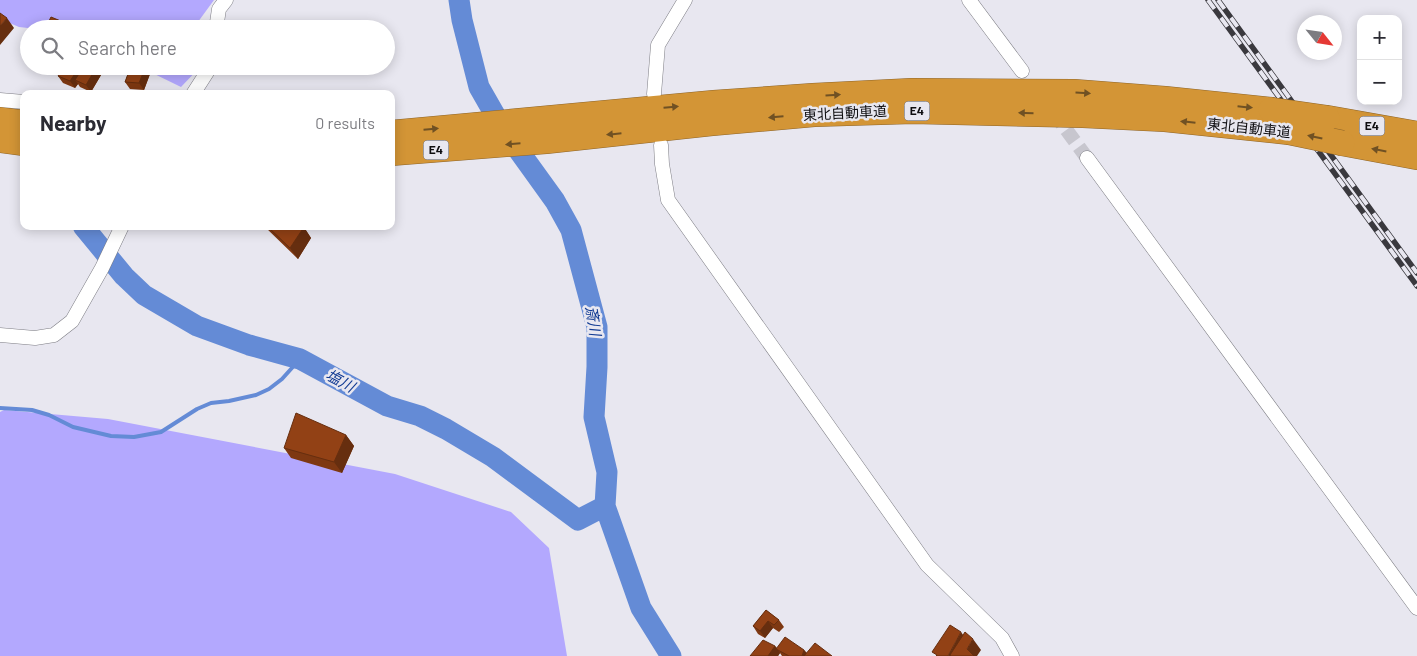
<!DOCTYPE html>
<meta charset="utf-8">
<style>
body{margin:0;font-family:Barlow,"Noto Sans JP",sans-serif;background:#f2f2f3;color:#2b2b33}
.controls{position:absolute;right:15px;top:15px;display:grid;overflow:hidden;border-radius:10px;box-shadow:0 2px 12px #0003}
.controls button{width:45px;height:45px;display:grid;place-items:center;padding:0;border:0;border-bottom:1px solid #e1e1e2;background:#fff;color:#2b2b33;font:25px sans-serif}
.compass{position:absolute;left:1297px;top:15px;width:45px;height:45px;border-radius:50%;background:#fff;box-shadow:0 2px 12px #0003;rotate:120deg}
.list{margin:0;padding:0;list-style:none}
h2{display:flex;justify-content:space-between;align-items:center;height:65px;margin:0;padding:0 20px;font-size:21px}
h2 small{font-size:16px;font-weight:400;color:#7c7c81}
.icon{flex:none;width:28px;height:28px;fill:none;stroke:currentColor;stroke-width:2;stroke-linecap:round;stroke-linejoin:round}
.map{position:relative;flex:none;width:1417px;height:656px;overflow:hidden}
.search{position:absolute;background:#fff;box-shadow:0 2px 12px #0003;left:20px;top:20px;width:375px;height:55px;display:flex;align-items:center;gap:12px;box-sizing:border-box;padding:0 18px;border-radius:28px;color:#7c7c81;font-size:19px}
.panel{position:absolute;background:#fff;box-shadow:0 2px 12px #0003;left:20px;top:90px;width:375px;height:140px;border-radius:10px}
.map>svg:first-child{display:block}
.forest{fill:#b3a8fe}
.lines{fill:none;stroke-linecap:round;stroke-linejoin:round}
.stream{stroke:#648bd6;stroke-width:4}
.river{stroke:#648bd6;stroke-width:21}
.street-tunnel{stroke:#c7c6ce;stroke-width:14;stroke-dasharray:14 7;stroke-linecap:butt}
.street-casing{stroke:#7d7d84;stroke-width:15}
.highway-casing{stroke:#8e6529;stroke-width:26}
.street{stroke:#fff;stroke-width:14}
.highway{stroke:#d39536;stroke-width:25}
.rail-casing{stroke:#3a393e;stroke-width:5.5}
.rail{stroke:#e8e7f0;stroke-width:4;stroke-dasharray:11;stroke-linecap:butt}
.highway-bridge-casing{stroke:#8e6529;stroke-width:26;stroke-linecap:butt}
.highway-bridge{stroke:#d39536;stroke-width:25}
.wall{fill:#7e3812}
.shaded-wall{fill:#662e0f}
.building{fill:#924115;stroke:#662e0f}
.oneway{fill:#705123}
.labels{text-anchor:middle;stroke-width:5;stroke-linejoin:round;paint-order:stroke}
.shield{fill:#e8e7f0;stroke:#4f4e53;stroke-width:1}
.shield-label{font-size:12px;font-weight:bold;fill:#0e0d10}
.street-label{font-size:14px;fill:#0e0d10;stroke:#e8e7f0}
.water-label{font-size:15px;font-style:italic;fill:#123b93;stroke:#e8e7f0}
</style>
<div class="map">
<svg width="1417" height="656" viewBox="0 0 1417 656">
<rect width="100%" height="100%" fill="#e8e7f0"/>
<!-- forest -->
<path class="forest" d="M0,0H214L195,26V29H37L19,27L0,19Z
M138,66H201L181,87Z
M4,410L108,419L395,474L511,512L549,548L567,656H0V412Z"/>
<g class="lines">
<!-- stream -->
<path class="stream" d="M0,408L32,410L49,415L73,427L111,436L134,437L161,432L197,409L211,403L229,401L256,395L269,389L282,379L300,359"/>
<!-- river -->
<path class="river" d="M459,0L462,20L479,87L503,129L555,201L571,230L597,327V367L594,417L607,472L605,506L641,608L671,656
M83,226L124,276L144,295L197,326L249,345L300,359L387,406L420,416L446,429L493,457L578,520L605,506"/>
<!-- street-tunnel -->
<path class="street-tunnel" d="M1054,113L1087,158"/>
<defs>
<path id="street" d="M969,0L1022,71
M216,29L219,9L226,0
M193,94L211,66
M654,94L658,45L685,0
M0,100L24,102
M661,145L662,164L668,200L927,565L1002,638L1012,656
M1087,158L1417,608
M0,335L35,338L54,335L72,321L102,268L122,226"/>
<path id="highway" d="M1327,118L1417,134
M0,120L24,123
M391,133L714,103L813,96L912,91L1074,92L1165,99L1271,110
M0,140L24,143
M1342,143L1417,157
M391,153L546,141L712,123L814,114L913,111L1083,115L1165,119L1289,132"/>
</defs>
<!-- street casing -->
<use href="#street" class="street-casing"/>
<!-- highway casing -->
<use href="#highway" class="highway-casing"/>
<!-- street -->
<use href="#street" class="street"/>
<!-- highway -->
<use href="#highway" class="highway"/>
<defs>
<path id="rail" d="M1208,0L1417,286
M1218,0L1417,273"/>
</defs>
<!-- rail casing -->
<use href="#rail" class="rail-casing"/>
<!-- rail -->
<use href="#rail" class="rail"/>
<defs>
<path id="highway-bridge" d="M1271,110L1327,118
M1289,132L1342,143"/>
</defs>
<!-- highway-bridge casing -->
<use href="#highway-bridge" class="highway-bridge-casing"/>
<!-- highway-bridge -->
<use href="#highway-bridge" class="highway-bridge"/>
</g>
<!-- wall -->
<path class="wall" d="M44,66H61L58,75L46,70Z
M115,66H153L144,90L130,89L125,82L128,73L116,68Z
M104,70L91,92L80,87L78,84L75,88L63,83L58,76Z
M264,226H303L311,238L298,259Z
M346,435L354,446L342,473L291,458L284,448Z
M766,610L779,620L784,627L779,632L773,628L765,638L758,634L753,626Z
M775,646L777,648L804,650L807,653L832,656H782L780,653L778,656H750Z"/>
<!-- shaded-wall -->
<path class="shaded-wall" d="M7,18L14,28L0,45V26Z
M68,24L71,29H66Z
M53,66H61L58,75L53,68Z
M80,66H89L75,80L78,84L75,88L70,81Z
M97,66H101L104,70L91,92L86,85Z
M125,66H133L130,74L125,67Z
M146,66H153L144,90L139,83Z
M304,227L311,238L298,259L290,248Z
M346,435L354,446L342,473L334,462Z
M768,621L773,628L765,638L760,631Z
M961,632L966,639L950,656H948Z
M973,639L981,650L977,656H972L967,649Z
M775,646L780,653L778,656H768Z
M804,650L809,656H802Z"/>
<!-- building -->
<path class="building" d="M0,13L7,18L0,26Z
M51,17L68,24L66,29H45Z
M65,66H80L70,81L58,76Z
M84,66H97L86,85L75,80Z
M131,66H146L139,83L125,82Z
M267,226H303L304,227L290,248Z
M296,413L346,435L334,462L284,448Z
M766,610L779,620L774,625L768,621L760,631L753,626Z
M950,625L961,632L948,656H936L937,655L932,652Z
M965,632L973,639L967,649L974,656H951L950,655Z
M785,637L804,650L802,656H789L776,649Z
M763,640L775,646L768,656H750Z
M815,643L832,656H804Z"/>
<!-- one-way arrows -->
<defs><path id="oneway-solid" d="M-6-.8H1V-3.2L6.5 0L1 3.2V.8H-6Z" transform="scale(1.25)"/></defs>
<g class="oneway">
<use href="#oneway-solid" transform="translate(1083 93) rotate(4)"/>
<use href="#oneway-solid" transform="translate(833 95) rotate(-3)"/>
<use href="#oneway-solid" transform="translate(671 107) rotate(-5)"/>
<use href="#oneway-solid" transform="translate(1245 107) rotate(6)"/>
<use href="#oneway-solid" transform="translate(1026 113) rotate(-179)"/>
<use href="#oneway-solid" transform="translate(776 117) rotate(175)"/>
<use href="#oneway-solid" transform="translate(1188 122) rotate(-174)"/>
<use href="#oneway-solid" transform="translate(431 129) rotate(-5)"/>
<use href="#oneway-solid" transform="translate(614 134) rotate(174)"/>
<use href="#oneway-solid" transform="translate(1315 137) rotate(-168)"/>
<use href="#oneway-solid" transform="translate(513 144) rotate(175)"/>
<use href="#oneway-solid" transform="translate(1379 150) rotate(-169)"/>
</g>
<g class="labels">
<!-- shield labels -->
<g class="shield">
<rect x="904.5" y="101.5" width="25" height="19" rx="4"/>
<rect x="1359.5" y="116.5" width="25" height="19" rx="4"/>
<rect x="423.5" y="140.5" width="25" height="19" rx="4"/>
</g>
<g class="shield-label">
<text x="917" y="115">E4</text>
<text x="1372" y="130">E4</text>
<text x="436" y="154">E4</text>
</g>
<!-- street labels -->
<g class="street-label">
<text transform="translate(845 113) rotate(-3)" y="5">東北自動車道</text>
<text transform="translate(1249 128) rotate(6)" y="5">東北自動車道</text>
</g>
<!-- water labels -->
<g class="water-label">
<text transform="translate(593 321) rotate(81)" y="5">斎川</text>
<text transform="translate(340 381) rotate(28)" y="5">塩川</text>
</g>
</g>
</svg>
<div class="controls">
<button>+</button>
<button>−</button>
</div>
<svg class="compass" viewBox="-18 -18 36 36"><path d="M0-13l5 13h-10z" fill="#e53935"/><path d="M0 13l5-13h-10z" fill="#7c7c81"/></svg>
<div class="search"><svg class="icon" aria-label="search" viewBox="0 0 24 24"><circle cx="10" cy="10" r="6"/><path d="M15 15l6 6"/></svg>Search here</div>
<section class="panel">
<h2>Nearby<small>0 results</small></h2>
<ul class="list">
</ul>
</section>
</div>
